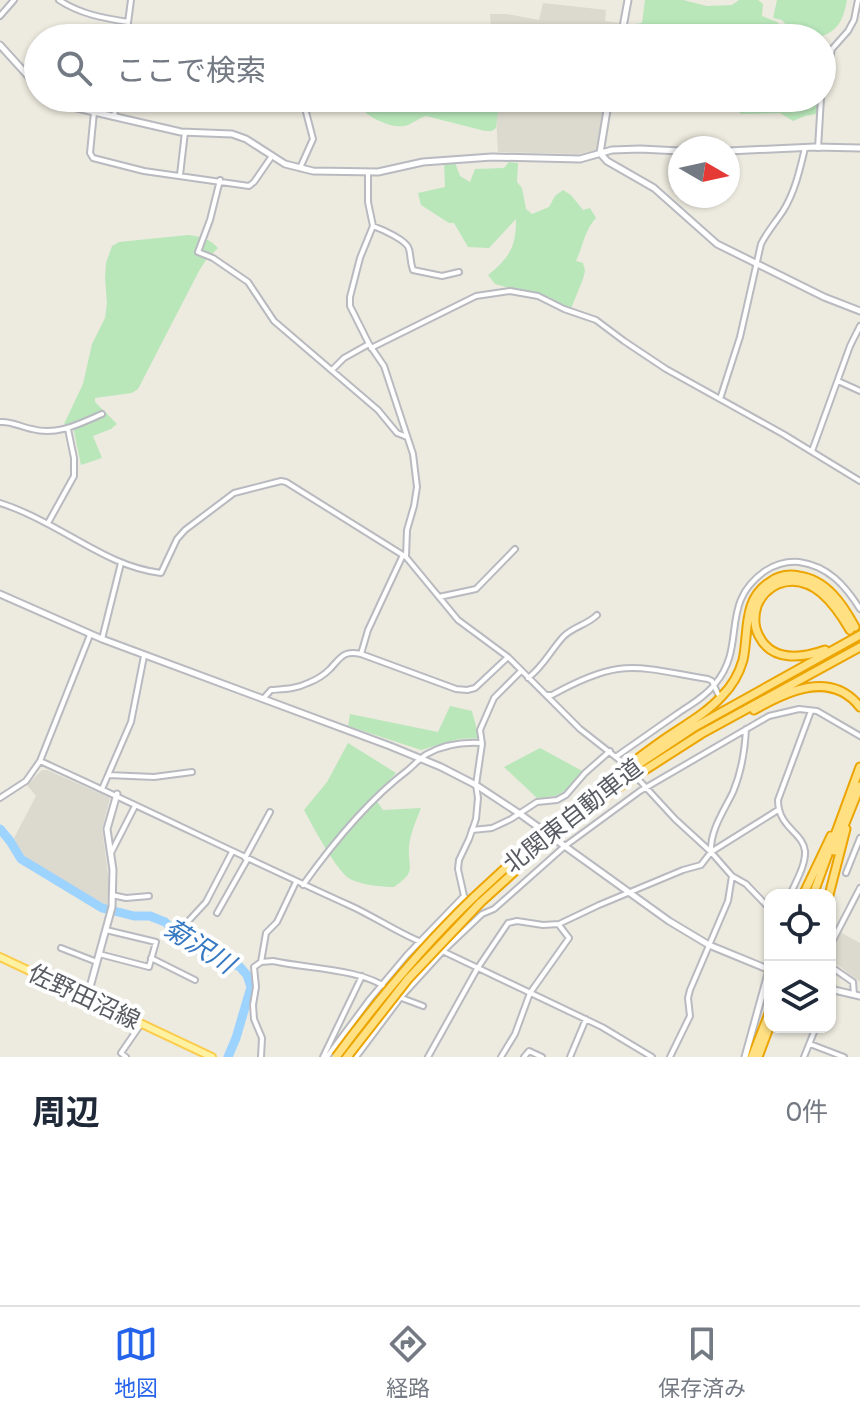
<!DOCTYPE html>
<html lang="ja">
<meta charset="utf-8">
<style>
body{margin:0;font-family:"Varela Round","Noto Sans JP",sans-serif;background:#f2f2f3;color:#1f2937}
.controls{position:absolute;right:24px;bottom:24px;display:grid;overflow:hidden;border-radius:16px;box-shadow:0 2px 6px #0004}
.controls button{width:72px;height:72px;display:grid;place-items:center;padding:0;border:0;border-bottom:2px solid #e0e1e3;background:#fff;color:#1f2937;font:40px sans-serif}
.compass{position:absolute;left:668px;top:136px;width:72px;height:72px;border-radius:50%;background:#fff;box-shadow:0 2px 6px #0004;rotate:99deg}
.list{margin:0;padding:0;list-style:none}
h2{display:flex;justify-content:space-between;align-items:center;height:104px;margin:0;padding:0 32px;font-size:34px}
h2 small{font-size:26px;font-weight:400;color:#747a83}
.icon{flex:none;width:44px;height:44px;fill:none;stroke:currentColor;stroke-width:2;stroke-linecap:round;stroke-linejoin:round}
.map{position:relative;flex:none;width:860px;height:1057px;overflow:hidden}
.search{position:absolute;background:#fff;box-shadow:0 2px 6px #0004;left:24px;right:24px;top:24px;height:88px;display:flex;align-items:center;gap:20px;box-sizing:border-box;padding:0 28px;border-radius:44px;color:#747a83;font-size:30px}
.sheet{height:248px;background:#fff}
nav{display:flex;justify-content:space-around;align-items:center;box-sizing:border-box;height:112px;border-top:2px solid #e0e1e3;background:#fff;font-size:22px;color:#747a83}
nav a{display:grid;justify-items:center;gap:4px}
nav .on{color:#2563eb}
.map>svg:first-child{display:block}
.education{fill:#dcd9ce}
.green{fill:#b9e7ba}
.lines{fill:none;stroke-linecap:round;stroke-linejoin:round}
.river{stroke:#9dd3ff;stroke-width:9}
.minor-casing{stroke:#b8bac0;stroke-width:8}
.tertiary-casing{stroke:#b8bac0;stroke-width:9}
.primary-casing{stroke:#fbcc4a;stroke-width:10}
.motorway-casing{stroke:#eca500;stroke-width:11}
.minor{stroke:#fff;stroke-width:4}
.tertiary{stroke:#fff;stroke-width:5}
.primary{stroke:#fff1a2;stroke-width:6}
.motorway{stroke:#ffe184;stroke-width:7}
.motorway-bridge-casing{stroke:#eca500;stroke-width:11;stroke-linecap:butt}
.motorway-bridge{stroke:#ffe184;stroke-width:7}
.labels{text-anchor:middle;stroke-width:8;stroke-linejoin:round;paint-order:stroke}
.street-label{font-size:24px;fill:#585c62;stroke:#fff}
.water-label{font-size:26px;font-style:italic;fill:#3678c1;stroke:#fff}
</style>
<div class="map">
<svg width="860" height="1057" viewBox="0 0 860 1057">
<rect width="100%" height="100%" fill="#edeadf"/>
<!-- education -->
<path class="education" d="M543,3L606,10L605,21L619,23L617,38H492L490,14H507L539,20Z
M495,98H606L597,150L579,154L498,152Z
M42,770H47L110,798L102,829L109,882L107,906L35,865L24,855L13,840L36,796L27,785Z
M840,932L860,943V982L830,959V948Z"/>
<!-- green -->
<path class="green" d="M645,0H683L707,6L732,5L739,0H758L763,4L762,16L777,22L793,36L797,38H726L713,30L684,38H627L629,25L642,23Z
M777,0H847C845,9 844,17 838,25C822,45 795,38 782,20L773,18Z
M370,98H497L499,103L496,128L492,131H485L426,116C419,118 415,122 408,125C395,130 374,120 365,112Z
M732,98H819L816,114L805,116L793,121L780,113L741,114L731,105Z
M454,160L460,176L470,182L475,169L504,168L509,162L518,163L517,182L522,188L526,209L532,214L549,207L555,196L563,190L571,195L583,210L590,208L596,218C585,229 583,246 576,261L583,263L585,271L583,279L570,311L538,296L495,284L488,275C510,257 516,247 516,219L489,248L468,247L454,223H449L421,205L418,193L445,187L444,161Z
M188,235C200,236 210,239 218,248L206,260L199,271L138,389L132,393L95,398V402L117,424L111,429L93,436L102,458L81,465L73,427L64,424L83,384L92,344L105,318L107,303L105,278L106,263L112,246L119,242Z
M450,706L472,711L479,738L459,739L421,750L348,726L350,714L438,732Z
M348,743L396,773L374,797L383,810L421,808C416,821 410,834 409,847C408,870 417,871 394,887C381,887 362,885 350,879C337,872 312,825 304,810L327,782Z
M540,748L586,773V778L556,796L537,798L504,767Z"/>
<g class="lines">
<!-- river -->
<path class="river" d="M0,829L10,841L21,859L102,908L134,916H150L165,922L193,947L207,956L222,962L239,966L247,975L251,987L236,1038L228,1057"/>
<defs>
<path id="minor" d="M59,0C80,14 103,18 128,22
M0,16L14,0
M126,38L131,0
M822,92L832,49L848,31L854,20L858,0
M94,112L90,153L93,158L144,171L249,186L254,182L272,156
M114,117L117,98
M818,148L821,98
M300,168L313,139L306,112L307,98
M368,172V202L373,226L360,258L350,297V306L369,344L384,366L413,454L417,487L414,506L407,530L406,557
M180,175L185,132
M220,180L210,220L198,252L213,258L248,282L274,321L378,410L397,433L407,437
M373,226C381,229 407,240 409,249C411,256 410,262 413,270L442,276L459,272
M371,348L476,296L510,291L538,296L564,309L596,320L624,341L666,369L783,434L860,481
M332,370L344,358L369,344
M838,381L860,391
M720,399L740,337L761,244C767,232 775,223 783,211C795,192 800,169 805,148
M0,422C12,421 20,427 32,429C57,436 79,424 102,414
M812,451L850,346L860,326
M0,503C16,508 31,515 46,523C83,542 118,568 161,573L177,539L185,530L234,493L281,481L286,482L406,557L458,620L508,657L580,729L622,762
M48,523L74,476V458L68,429
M439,597L476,589L515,549
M102,639L121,563
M361,654L368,630L403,555
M528,678C543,667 551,650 563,637C572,627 587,625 597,615
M546,695H552C572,684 596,672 618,669C647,665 679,675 708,679L712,681L718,694
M263,699L271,690C284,689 296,689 308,683C316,680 324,675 330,669C341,657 344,650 361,654L456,689L467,690L475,688L508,657
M617,756C637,742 657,728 677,714C690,705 705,697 715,684C748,645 718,604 765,571C776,564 787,561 799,562C828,566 845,585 860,609
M40,761C144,808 247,859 351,906C377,918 401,935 428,945
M108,775L154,777L192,772
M640,781L675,819L711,852L732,876L746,884L770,909
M102,789L131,722L144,656
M0,798L26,781L40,761L90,635
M472,830L492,828L511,819L537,802L557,800L566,795L585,773L610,751
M711,852C710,830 724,811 733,792C741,773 745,749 746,729
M111,853L135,806
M245,858L270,812
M846,873L860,838
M303,885C333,843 367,801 408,770C414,765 420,758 427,754C443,745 463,742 481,743
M112,895L126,898L149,896
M790,895C795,883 806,865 805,851C803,832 778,828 778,800L811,711
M469,900L464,896L458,869L459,860L469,839L476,819L478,798L476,785L482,744L480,730L494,698L521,671
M217,913L247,860
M182,928L206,902L232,852
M830,946L860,888
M61,948L97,962
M436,948L602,1027L652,1057
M99,954L149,967L156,942L106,930
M151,958L195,980
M261,962L266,933L277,922L296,882
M830,966L853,982L854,995
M399,997L423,1006
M810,1044L844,1057
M126,1057L121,1053L141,1024
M261,1057L262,1038L254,1019L253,1005L256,987L254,967L261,962L273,961C309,969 359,968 389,989
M323,1057L362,976
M327,1057L370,999L407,955L464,896
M356,1057L401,997L443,951L482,914L494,909L565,846L640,791L769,716L799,709L817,711L860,736
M428,1057L477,969L508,923L517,921L543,925L559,924L599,905L683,870L701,865L711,852L778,810
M501,1057L515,1034L530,993L569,938L559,925
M524,1057L529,1051L542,1057
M570,1057L586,1019
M670,1057L690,1016L688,998L690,990L728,901L732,876
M804,1057L816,1027"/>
<path id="tertiary" d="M621,38L628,0
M0,45L38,87
M51,98L64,105L181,132L232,134L246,139L285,164L313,171L378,172L423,162L492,157L580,159L612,150L640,149L680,151
M609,98L600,153L607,161L654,188L717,244L824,297L860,311
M728,151L815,147L860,148
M0,594L102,639L390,746L441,767L476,785L520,814L669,921L709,945L770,970
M830,989L860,996
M87,998L112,907L113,870L107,829L117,794
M745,1057L769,970"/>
<path id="primary" d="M0,957L212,1057"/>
<path id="motorway" d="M825,650C802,658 772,662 759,636C754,627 754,616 757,606C761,596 769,588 778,584C812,571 836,606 850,630
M754,710C787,691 831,670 860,707
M621,776L693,728L860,635
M577,808C605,784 633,761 663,740C683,726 706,714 722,696C732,686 739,674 743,660C749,633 742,599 770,582C778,576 789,574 799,576C827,580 843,605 855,627
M557,823L579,807
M563,829L620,786L701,734L860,647
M834,851L860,786
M803,895L831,836
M813,895L860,767
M829,895L846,829
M474,897L539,837
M480,903L546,843
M769,970L770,968
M752,1057L770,1011
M758,1057L770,1025"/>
</defs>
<!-- minor casing -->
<use href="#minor" class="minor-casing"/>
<!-- tertiary casing -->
<use href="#tertiary" class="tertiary-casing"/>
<!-- primary casing -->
<use href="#primary" class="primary-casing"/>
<!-- motorway casing -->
<use href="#motorway" class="motorway-casing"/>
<!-- minor -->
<use href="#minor" class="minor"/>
<!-- tertiary -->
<use href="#tertiary" class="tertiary"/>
<!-- primary -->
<use href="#primary" class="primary"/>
<!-- motorway -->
<use href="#motorway" class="motorway"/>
<defs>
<path id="motorway-bridge" d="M539,837L557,823
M546,843L563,829
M336,1057C378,1000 423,946 474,897
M347,1057L408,979L480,903"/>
</defs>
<!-- motorway-bridge casing -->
<use href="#motorway-bridge" class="motorway-bridge-casing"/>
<!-- motorway-bridge -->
<use href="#motorway-bridge" class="motorway-bridge"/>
</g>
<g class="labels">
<!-- street labels -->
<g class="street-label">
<text transform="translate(573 816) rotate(-38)" y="8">北関東自動車道</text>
<text transform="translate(84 997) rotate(25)" y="8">佐野田沼線</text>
</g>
<!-- water labels -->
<g class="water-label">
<text transform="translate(199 946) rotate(32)" y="9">菊沢川</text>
</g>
</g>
</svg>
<div class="controls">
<button><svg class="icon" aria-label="locate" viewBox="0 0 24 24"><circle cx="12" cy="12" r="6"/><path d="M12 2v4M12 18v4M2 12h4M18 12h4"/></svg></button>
<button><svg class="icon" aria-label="layers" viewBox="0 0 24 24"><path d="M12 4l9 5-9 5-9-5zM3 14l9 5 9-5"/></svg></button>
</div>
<svg class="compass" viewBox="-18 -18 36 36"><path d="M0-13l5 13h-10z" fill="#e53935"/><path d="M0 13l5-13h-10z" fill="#747a83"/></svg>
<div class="search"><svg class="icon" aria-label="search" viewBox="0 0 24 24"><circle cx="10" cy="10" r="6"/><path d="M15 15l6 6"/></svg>ここで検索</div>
</div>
<section class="sheet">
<h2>周辺<small>0件</small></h2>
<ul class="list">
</ul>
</section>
<nav>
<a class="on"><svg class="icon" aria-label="map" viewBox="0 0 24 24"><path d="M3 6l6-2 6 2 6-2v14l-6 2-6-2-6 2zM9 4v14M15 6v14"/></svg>地図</a>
<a><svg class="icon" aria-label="directions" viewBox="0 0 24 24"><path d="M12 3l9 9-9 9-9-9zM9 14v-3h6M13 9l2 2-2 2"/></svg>経路</a>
<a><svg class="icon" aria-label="saved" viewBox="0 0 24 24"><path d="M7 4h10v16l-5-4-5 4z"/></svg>保存済み</a>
</nav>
